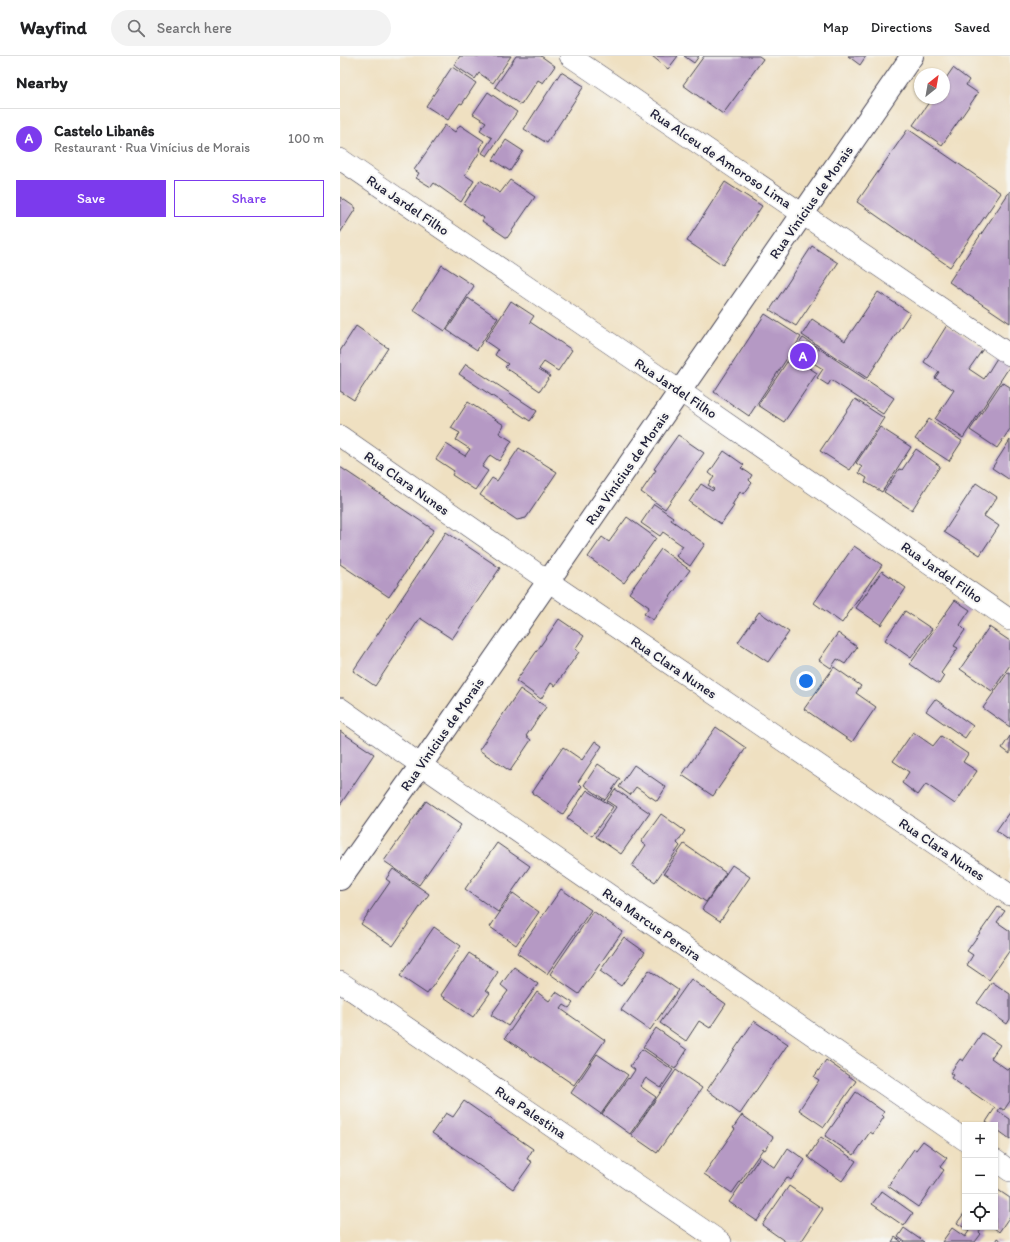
<!DOCTYPE html>
<meta charset="utf-8">
<style>
body{margin:0;font-family:Itim,sans-serif;background:#f2f2f2;color:#202124}
.controls{position:absolute;right:12px;bottom:12px;display:grid;overflow:hidden;border-radius:0px;box-shadow:0 1px 3px #0004}
.controls button{width:36px;height:36px;display:grid;place-items:center;padding:0;border:0;border-bottom:1px solid #e0e0e0;background:#fff;color:#202124;font:20px sans-serif}
.compass{position:absolute;left:574px;top:12px;width:36px;height:36px;border-radius:50%;background:#fff;box-shadow:0 1px 3px #0004;rotate:31deg}
.you{position:absolute;left:466px;top:625px;width:14px;height:14px;margin:-10px;border:3px solid #fff;border-radius:50%;background:#1a73e8;box-shadow:0 0 0 6px #1a73e833}
.badge{display:grid;place-items:center;width:26px;height:26px;border-radius:50%;background:#7c3aed;color:#fff;font-size:13px;font-weight:700}
.pin{position:absolute;translate:-50% -50%;border:2px solid #fff;box-shadow:0 1px 4px #0006}
.list{margin:0;padding:0;list-style:none}
h2{display:flex;justify-content:space-between;align-items:center;height:52px;margin:0;padding:0 16px;font-size:17px}
h2 small{font-size:13px;font-weight:400;color:#757577}
.list li{display:grid;grid-template-columns:26px 1fr auto;gap:12px;align-items:center;box-sizing:border-box;height:60px;padding:0 16px;border-top:1px solid #e0e0e0}
.list b{display:block;font-size:15px;white-space:nowrap}
.list p{margin:0;font-size:13px;white-space:nowrap;color:#757577}
.list em{font-size:13px;font-style:normal;color:#757577}
.actions{display:flex;gap:8px;padding:12px 16px}
.actions a{flex:1;padding:9px 0;border:1px solid #7c3aed;border-radius:0px;text-align:center;font-size:14px;color:#7c3aed}
.actions .main{background:#7c3aed;color:#fff}
.icon{flex:none;width:22px;height:22px;fill:none;stroke:currentColor;stroke-width:2;stroke-linecap:round;stroke-linejoin:round}
.map{position:relative;flex:none;width:670px;height:1186px;overflow:hidden}
header{display:flex;align-items:center;gap:24px;box-sizing:border-box;height:56px;padding:0 20px;background:#fff;border-bottom:1px solid #e0e0e0}
header strong{font-size:19px}
nav{display:flex;gap:22px;margin-inline-start:auto;font-size:14px}
.search{width:280px;height:36px;background:#f2f2f2;display:flex;align-items:center;gap:10px;box-sizing:border-box;padding:0 14px;border-radius:22px;color:#757577;font-size:15px}
main{display:flex}
aside{flex:1;background:#fff}
.map>svg:first-child{display:block}
.building{fill:#b599c4}
.lines{fill:none;stroke-linecap:round;stroke-linejoin:round}
.street-casing{stroke:#413e4f;stroke-width:22}
.secondary-casing{stroke:#413e4f;stroke-width:24}
.street{stroke:#fff;stroke-width:21}
.secondary{stroke:#fff;stroke-width:22}
.labels{text-anchor:middle;stroke-width:4;stroke-linejoin:round;paint-order:stroke}
.street-label{font-size:14px;fill:#22223b;stroke:#f6f6f2}
</style>
<header>
<strong>Wayfind</strong>
<div class="search"><svg class="icon" aria-label="search" viewBox="0 0 24 24"><circle cx="10" cy="10" r="6"/><path d="M15 15l6 6"/></svg>Search here</div>
<nav><a>Map</a><a>Directions</a><a>Saved</a></nav>
</header>
<main>
<aside>
<h2>Nearby<small></small></h2>
<ul class="list">
<li><span class="badge">A</span><div><b>Castelo Libanês</b><p>Restaurant · Rua Vinícius de Morais</p></div><em>100 m</em></li>
</ul>
<div class="actions"><a class="main">Save</a><a>Share</a></div>
</aside>
<div class="map">
<svg width="670" height="1186" viewBox="0 0 670 1186">
<rect width="100%" height="100%" fill="#f6f6f2"/>
<filter id="ink" filterUnits="userSpaceOnUse"><feTurbulence type="fractalNoise" baseFrequency=".025" numOctaves="2"/><feDisplacementMap in="SourceGraphic" scale="8" xChannelSelector="R" yChannelSelector="G"/><feConvolveMatrix kernelMatrix="1 2 1 2 8 2 1 2 1" color-interpolation-filters="sRGB"/></filter>
<filter id="wash" filterUnits="userSpaceOnUse"><feTurbulence type="fractalNoise" baseFrequency=".012" numOctaves="4" result="noise"/><feDisplacementMap in="SourceGraphic" scale="16" xChannelSelector="R" yChannelSelector="G"/><feGaussianBlur stdDeviation="0.9" result="paint"/><feColorMatrix in="noise" values="0 0 0 0 0 0 0 0 0 0 0 0 0 0 0 0 0 1.4 0 .05"/><feComposite in="paint" operator="in"/></filter>
<g filter="url(#wash)">
<rect width="100%" height="100%" fill="#efe0c1"/>
<g id="blocks">
<!-- building -->
<path class="building" d="M120,0H171L153,27L139,17L135,23L114,9Z
M176,0H201L215,10L203,27L198,24L181,49L155,31Z
M312,0H338L328,13Z
M344,0H359L354,7Z
M364,0H419L423,3L383,58L343,29Z
M508,0H526L520,9Z
M112,11L136,27L122,48L120,47L108,64L86,50Z
M613,12L629,24L626,29L638,37L602,89L573,69L592,42H604V25Z
M221,16L244,30L207,87L184,73Z
M148,36L177,56L147,100L142,97L152,82L140,74L146,66L133,58Z
M105,69L115,76L120,69L144,85L139,92L141,94L125,119L134,125L121,146L94,127L91,131L76,122L79,117L74,114Z
M568,73L661,137L610,211L517,146Z
M166,84L183,95L170,115L153,104Z
M140,124L160,137L170,124L195,141L167,182L142,165L144,162L124,148Z
M385,126L422,150L383,209L347,185Z
M670,135V267L609,226Z
M0,141L16,152L0,177Z
M472,190L498,207L456,270L430,254Z
M102,209L134,230L105,275L73,254Z
M538,236L570,257L527,322L462,279L472,263L505,285Z
M128,242L158,262L137,294L107,274Z
M171,245L194,260L190,266L232,294L218,315L204,306L199,313L210,320L200,335L165,311L168,308L155,299L158,294L145,285Z
M425,258L461,281L409,360L374,336Z
M607,269L643,293L629,313L644,323L657,302L670,310L623,382L595,363L614,334L595,322L599,316L584,306Z
M16,270L48,292L14,344L0,335V295Z
M463,282L554,342L543,358L491,324L488,329L477,322L483,313L454,295Z
M451,300L477,317L444,366L418,349Z
M126,308L197,355L190,365L119,318Z
M662,326L670,331V373L657,392L630,374Z
M515,343L544,362L510,414L480,395Z
M128,346L164,369L159,377L172,385L159,405L150,399L142,411L148,415L135,434L112,419L114,415L96,403L106,388L125,400L130,393L116,384L120,377L111,372Z
M589,363L622,385L609,405L575,383Z
M540,371L571,391L542,436L525,426L527,422L519,417L522,411L516,407Z
M338,379L364,397L325,453L301,436L316,414L314,413Z
M670,384V424L652,412Z
M179,392L217,416L186,462L177,464L140,439L152,422L157,425Z
M576,393L600,410L572,454L544,436L559,413L562,414Z
M384,395L404,409L401,412L412,419L409,424L412,427L404,438L400,436L392,449L394,450L381,468L349,446L361,428L372,435L374,433L368,429L374,421L369,417Z
M0,411L94,474L49,541L0,508Z
M636,427L657,441L644,460L659,470L640,499L604,476Z
M314,448L333,461L331,464L365,488L350,510L336,500L343,490L323,476L320,480L301,467Z
M287,461L316,482L284,527L248,501L262,481L269,486Z
M106,476L160,512L112,583L80,562L35,630L13,615Z
M514,490L542,509L502,567L474,547Z
M321,493L350,514L313,564L304,558L309,551L289,537Z
M542,515L566,532L541,569L516,552Z
M615,544L630,554L620,569L625,574L614,590L618,592L601,617L604,620L599,628L570,608Z
M565,555L592,573L571,602L545,584Z
M419,556L449,576L428,606L398,586Z
M219,563L244,580L235,593L239,596L215,630L211,627L201,643L176,625Z
M649,571L670,585V609L652,635L620,613Z
M498,577L517,591L505,608L497,603L491,612L479,604Z
M494,611L521,630L516,637L536,651L512,686L464,653Z
M668,616L670,617V671L643,652Z
M180,633L206,651L186,680L191,684L170,715L139,694Z
M595,643L633,670L625,682L586,655Z
M376,671L406,692L373,740L342,719Z
M0,675L34,698L0,749Z
M573,676L593,690L601,680L628,698L623,706L637,715L615,748L586,728L578,739L562,727L569,716L553,705Z
M670,680V698L662,692Z
M255,685L262,690L238,726L242,730L223,758L192,737L223,691L242,704Z
M258,708L280,723L265,744L244,729Z
M294,709L326,731L317,745L296,731L290,739L279,731Z
M275,733L310,757L281,798L256,781L276,751L267,745Z
M247,734L273,751L252,780L227,763Z
M86,745L121,769L79,829L44,805Z
M670,755V785L656,775Z
M321,758L345,775L337,787L340,790L315,826L292,810L306,789L301,786Z
M157,787L190,810L158,856L125,833Z
M344,788L386,817L366,846L324,817Z
M392,809L410,821L380,865L362,853Z
M53,813L89,838L53,890L21,868L50,826L46,823Z
M221,833L251,854L207,918L177,897Z
M173,837L199,856L176,889L150,871Z
M658,851L665,855L657,866L670,875V894L649,924L627,909L633,899L627,895Z
M253,855L282,876L239,938L210,918Z
M94,871L121,890L87,938L60,920Z
M284,881L305,896L281,930L260,915Z
M129,897L158,916L146,934L150,937L133,961L101,939Z
M174,911L198,928L168,970L151,959L168,935L161,929Z
M309,914L338,934L310,974L281,954Z
M351,923L386,948L370,972L359,965L346,985L320,967Z
M652,926L670,938V963L667,968L637,947Z
M197,936L209,945L216,936L233,947L229,952L224,949L221,953L265,984L234,1029L165,982Z
M414,965L448,988L400,1058L367,1034Z
M316,972L347,994L335,1013L303,991Z
M642,977L660,989L651,1002L668,1014L670,1012V1045L664,1054L660,1052L658,1055L670,1063V1083L655,1072V1069H650L646,1066L655,1052L611,1022L613,1019L610,1017L620,1003L623,1005Z
M302,993L333,1014L321,1032L306,1022L300,1030L316,1041L290,1078L262,1058L288,1022L289,1023L295,1014L290,1010Z
M257,998L288,1019L261,1058L231,1037Z
M486,1004L516,1025L484,1071L459,1054L479,1024L474,1021Z
M336,1014L362,1032L317,1097L291,1079Z
M516,1036L544,1056L542,1059L544,1061L533,1078L530,1076L514,1099L485,1080Z
M124,1045L193,1093L187,1103L192,1106L173,1133L92,1077L106,1057L113,1061Z
M402,1059L433,1081L425,1094L423,1093L392,1137L364,1118L395,1073L393,1072Z
M481,1081L516,1105L502,1125L468,1101Z
M583,1085L607,1102L600,1111L604,1114L578,1151L548,1130L574,1093L576,1094Z
M448,1092L465,1104L451,1124L447,1121L417,1165L389,1146L420,1101L435,1112Z
M449,1130L483,1153L461,1186H446L422,1169Z
M655,1132L670,1142V1160L659,1176L653,1171H655Z
M542,1135L573,1157L564,1170L532,1148Z
M625,1156V1171H642L639,1176L641,1178L635,1186H602L612,1172L625,1181L629,1175L617,1167Z
M564,1172L584,1186H565L558,1181Z
M555,1181L562,1186H552Z
M657,1182L663,1186H655Z"/>
</g>
</g>
<g filter="url(#ink)">
<use href="#blocks" fill-opacity="0" stroke="#413e4f" stroke-width="1"/>
<g class="lines">
<defs>
<path id="street" d="M230,0L670,299
M0,103L340,335L670,564
M0,380L208,525L670,839
M0,652L81,709L625,1084
M0,926L381,1186
M655,1104L670,1115"/>
<path id="secondary" d="M0,823L81,709L572,0"/>
</defs>
<!-- street casing -->
<use href="#street" class="street-casing"/>
<!-- secondary casing -->
<use href="#secondary" class="secondary-casing"/>
<!-- street -->
<use href="#street" class="street"/>
<!-- secondary -->
<use href="#secondary" class="secondary"/>
</g>
</g>
<g class="labels">
<!-- street labels -->
<g class="street-label">
<text transform="translate(381 102) rotate(34)" y="5">Rua Alceu de Amoroso Lima</text>
<text transform="translate(471 146) rotate(-55)" y="5">Rua Vinícius de Morais</text>
<text transform="translate(68 149) rotate(34)" y="5">Rua Jardel Filho</text>
<text transform="translate(336 332) rotate(34)" y="5">Rua Jardel Filho</text>
<text transform="translate(287 412) rotate(-55)" y="5">Rua Vinícius de Morais</text>
<text transform="translate(67 427) rotate(35)" y="5">Rua Clara Nunes</text>
<text transform="translate(602 516) rotate(35)" y="5">Rua Jardel Filho</text>
<text transform="translate(334 611) rotate(34)" y="5">Rua Clara Nunes</text>
<text transform="translate(102 678) rotate(-55)" y="5">Rua Vinícius de Morais</text>
<text transform="translate(602 793) rotate(34)" y="5">Rua Clara Nunes</text>
<text transform="translate(312 868) rotate(35)" y="5">Rua Marcus Pereira</text>
<text transform="translate(191 1056) rotate(34)" y="5">Rua Palestina</text>
</g>
</g>
</svg>
<div class="controls">
<button>+</button>
<button>−</button>
<button><svg class="icon" aria-label="locate" viewBox="0 0 24 24"><circle cx="12" cy="12" r="6"/><path d="M12 2v4M12 18v4M2 12h4M18 12h4"/></svg></button>
</div>
<svg class="compass" viewBox="-18 -18 36 36"><path d="M0-13l5 13h-10z" fill="#e53935"/><path d="M0 13l5-13h-10z" fill="#757577"/></svg>
<div class="you"></div>
<div class="pin badge" style="left:463px;top:300px">A</div>
</div>
</main>
